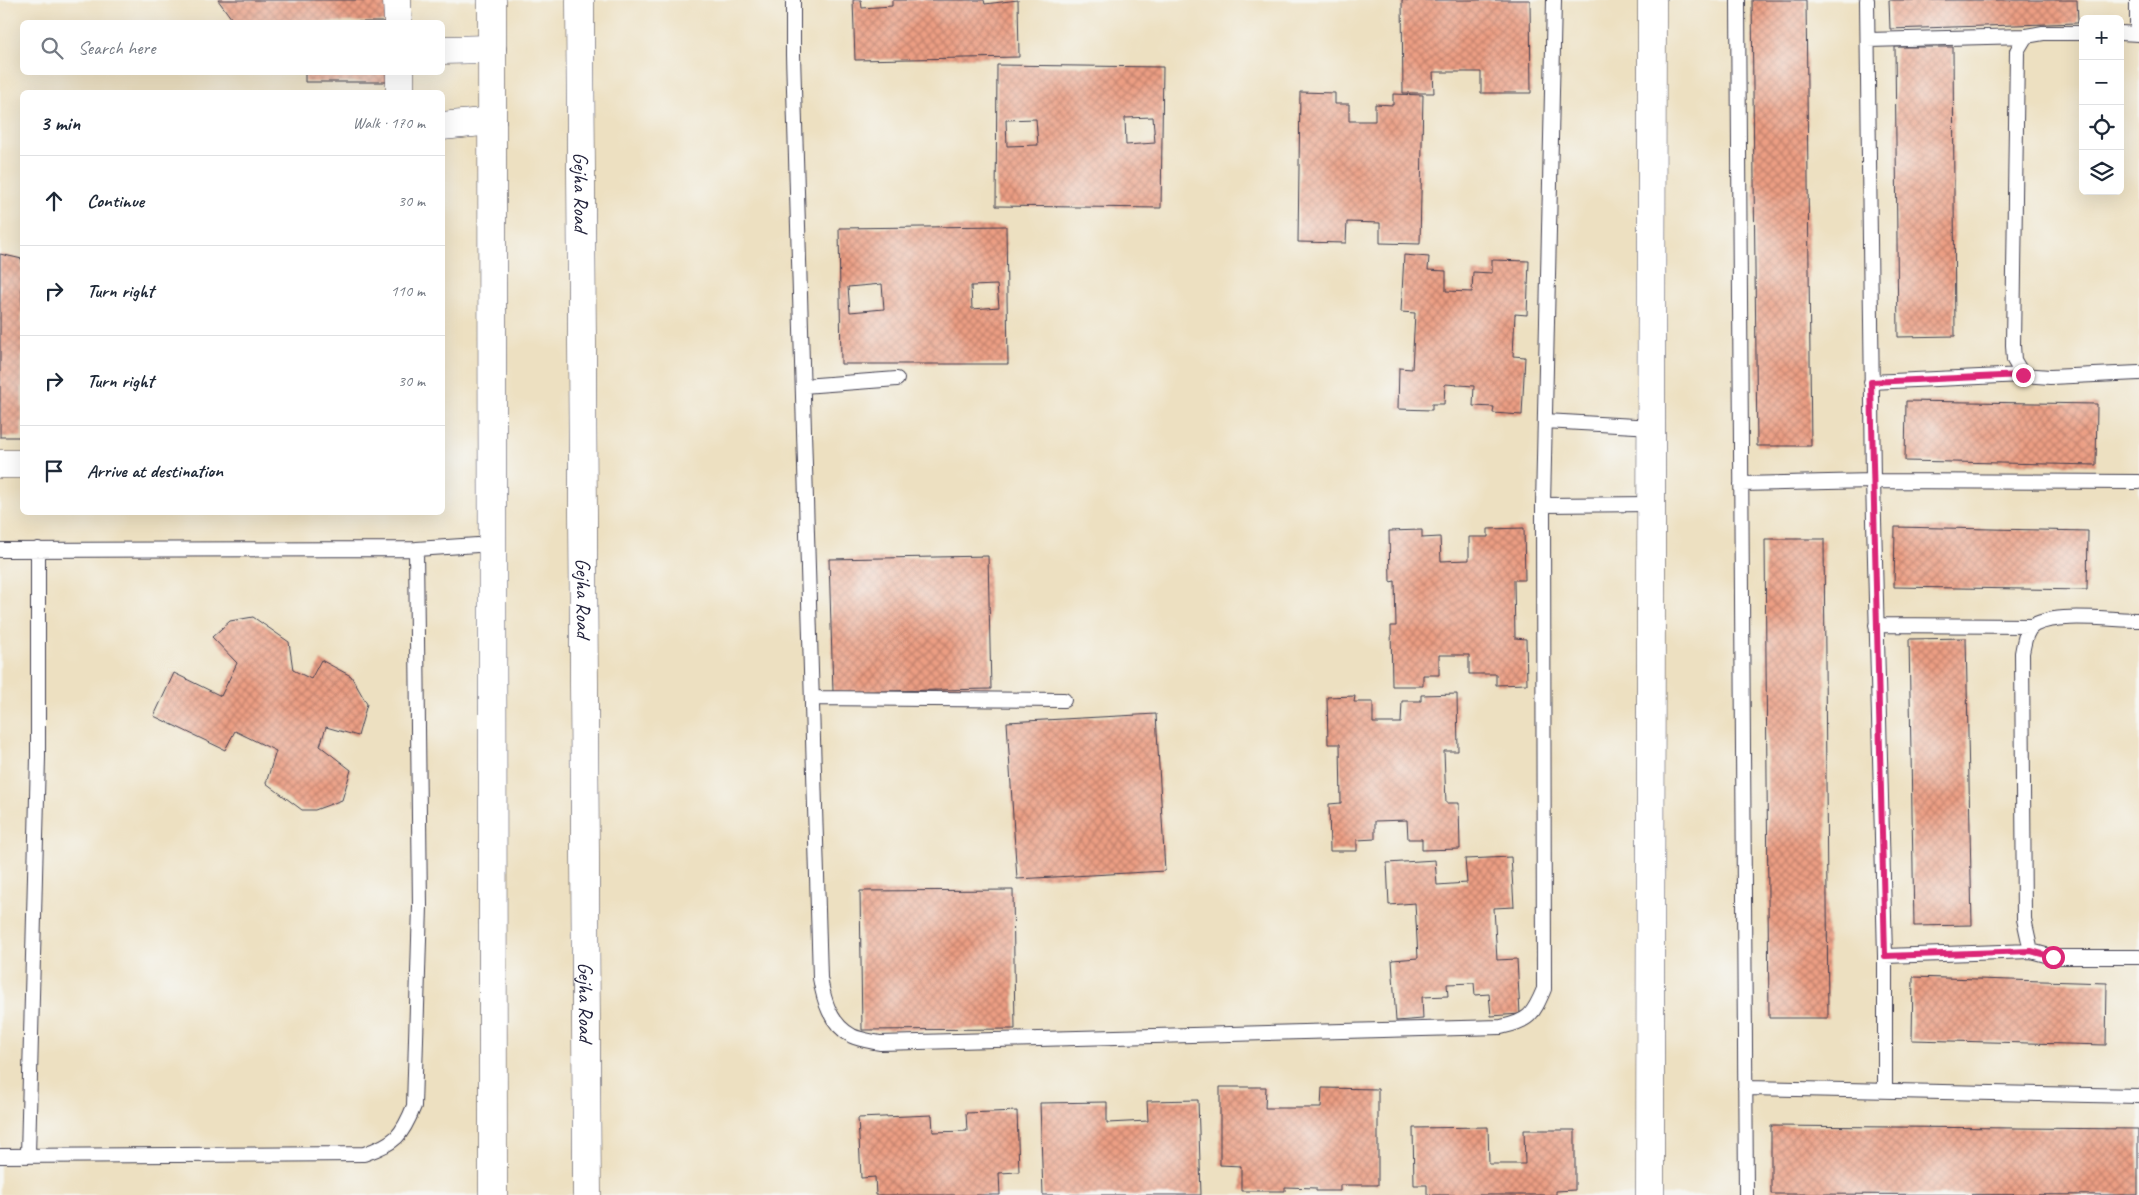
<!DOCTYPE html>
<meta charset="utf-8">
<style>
body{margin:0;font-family:Caveat,sans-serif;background:#f6f6f7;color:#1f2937}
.controls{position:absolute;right:15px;top:15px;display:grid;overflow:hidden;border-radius:8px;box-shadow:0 5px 20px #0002}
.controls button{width:45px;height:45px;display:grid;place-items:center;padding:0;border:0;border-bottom:1px solid #e0e1e3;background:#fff;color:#1f2937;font:25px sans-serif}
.stop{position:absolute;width:15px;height:15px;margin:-11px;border:4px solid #db2777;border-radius:50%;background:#fff}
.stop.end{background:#db2777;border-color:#fff;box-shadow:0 1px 5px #0008}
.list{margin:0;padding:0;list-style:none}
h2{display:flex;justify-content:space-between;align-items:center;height:65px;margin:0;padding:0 20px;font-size:21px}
h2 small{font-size:16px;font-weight:400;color:#747a83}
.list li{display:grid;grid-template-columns:32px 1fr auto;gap:15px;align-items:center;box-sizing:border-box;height:90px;padding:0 20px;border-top:1px solid #e0e1e3}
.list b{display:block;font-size:19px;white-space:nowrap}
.list em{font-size:16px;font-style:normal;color:#747a83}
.icon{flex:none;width:28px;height:28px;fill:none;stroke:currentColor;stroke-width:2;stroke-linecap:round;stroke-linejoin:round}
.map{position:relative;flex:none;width:2139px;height:1195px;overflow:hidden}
.search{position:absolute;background:#fff;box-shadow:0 5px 20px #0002;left:20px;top:20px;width:425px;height:55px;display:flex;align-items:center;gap:12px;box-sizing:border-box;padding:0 18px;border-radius:8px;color:#747a83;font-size:19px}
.panel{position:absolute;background:#fff;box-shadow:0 5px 20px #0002;left:20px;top:90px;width:425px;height:425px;border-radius:8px}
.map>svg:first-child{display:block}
.building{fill:url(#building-cross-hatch);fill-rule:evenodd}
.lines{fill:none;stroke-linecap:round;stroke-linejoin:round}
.lane-casing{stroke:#403e4f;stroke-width:16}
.street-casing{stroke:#403e4f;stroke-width:29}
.secondary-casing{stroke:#403e4f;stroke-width:29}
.lane{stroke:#fff;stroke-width:14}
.street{stroke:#fff;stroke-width:28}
.secondary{stroke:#fff;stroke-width:28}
.route{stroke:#db2777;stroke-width:6}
.labels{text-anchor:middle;stroke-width:5;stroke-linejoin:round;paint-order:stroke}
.street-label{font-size:21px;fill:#22223b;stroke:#f6f6f2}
</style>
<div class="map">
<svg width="2139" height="1195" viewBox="0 0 2139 1195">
<defs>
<pattern id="building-cross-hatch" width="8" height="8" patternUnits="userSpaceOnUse" patternTransform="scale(1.25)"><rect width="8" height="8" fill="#ec9e83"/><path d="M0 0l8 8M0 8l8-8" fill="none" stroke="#bf806c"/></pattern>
</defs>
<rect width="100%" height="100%" fill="#f6f6f2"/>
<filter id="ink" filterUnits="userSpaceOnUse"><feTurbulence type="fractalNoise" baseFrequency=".02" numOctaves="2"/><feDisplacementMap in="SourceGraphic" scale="10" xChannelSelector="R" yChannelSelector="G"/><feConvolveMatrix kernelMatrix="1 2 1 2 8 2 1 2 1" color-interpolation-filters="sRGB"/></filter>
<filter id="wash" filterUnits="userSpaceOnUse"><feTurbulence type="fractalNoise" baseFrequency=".0096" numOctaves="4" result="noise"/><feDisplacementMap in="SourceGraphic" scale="20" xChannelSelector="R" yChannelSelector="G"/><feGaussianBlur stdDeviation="1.12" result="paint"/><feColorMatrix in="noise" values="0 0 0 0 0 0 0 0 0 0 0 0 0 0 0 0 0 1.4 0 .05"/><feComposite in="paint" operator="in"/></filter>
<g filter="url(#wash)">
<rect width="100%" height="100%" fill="#ede0c1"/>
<g id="blocks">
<!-- building -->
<path class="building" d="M218,0H390V22H234Z
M853,0H861L862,8L892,6V0H984L985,4L1018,0L1019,57L855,60Z
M1402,0H1530L1531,93H1481V72H1433L1434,93H1403Z
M1752,0H1806L1811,446H1757Z
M1889,0H2077L2078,23L1890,29Z
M1895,47H1953L1955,336L1898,337Z
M997,65L1163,67L1161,208L996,206ZM1153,117L1155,143L1126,145L1125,118ZM1036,119L1038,145L1007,146L1006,120Z
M305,72H391V82H305Z
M1300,92L1335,93V104H1349V121H1375V104L1393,105V94L1423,95L1420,244L1380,243V223L1347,222L1346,243L1298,242Z
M1006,226L1008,364H841L839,228ZM882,284L884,309L850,312L848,287ZM997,285L999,307L972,309L971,286Z
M0,254L22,259V437H0Z
M1404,255L1429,257L1428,270L1446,271V291L1472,292L1473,272L1492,273V260L1529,261L1527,315L1515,314L1513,356L1525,357L1522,415L1493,413L1494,407L1473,406L1474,386L1445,384L1444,404H1432V410L1398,409L1399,368L1412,369L1415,313L1401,312Z
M1906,401L2097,404L2096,465L1905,461Z
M1895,527L2088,531L2087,590L1894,587Z
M1524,528L1525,580H1514L1515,638L1526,639L1527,684L1496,685V674H1469V655H1439V675H1423V686H1392L1391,626H1396L1395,581L1390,582L1389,531L1422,530V538L1440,537L1441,561L1469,560V537H1488V529Z
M1765,539H1824L1828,1018H1769Z
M988,556L991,689L833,692L829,559Z
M253,617L289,642L293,670L311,679L321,660L351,676L367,704L358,736L326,727L320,746L351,770L342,800L315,810H302L266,783L276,751L235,731L225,750L154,716L174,673L221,696L237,663L212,637L230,621Z
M1966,638L1972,925L1914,926L1909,639Z
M1457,694L1458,751H1444L1446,803H1459L1460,849L1422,850V839H1408L1407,820L1375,821V839L1357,840V851H1330L1329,804L1341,803L1340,744H1328L1327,697L1355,696L1354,702H1373V723H1401L1402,701H1421V695Z
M1156,714L1165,871L1017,879L1007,722Z
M1511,857L1514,907L1494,908L1497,960L1517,959L1520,1014L1491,1016L1489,994L1475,995L1474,983L1447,984L1448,996L1422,997L1423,1019L1396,1021L1392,960L1418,958L1415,903L1389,905L1387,863L1435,860L1437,885L1467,883L1465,859Z
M1013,890L1015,1029L862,1030L860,891Z
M1913,977L2107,983L2106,1045L1912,1040Z
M1220,1087H1266L1265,1108H1321L1322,1088L1378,1089V1185H1340V1191H1316V1188L1285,1187V1191H1241V1166L1220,1165Z
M1198,1100L1201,1195H1043L1040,1103L1107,1102V1123L1148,1121L1147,1101Z
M1017,1111L1019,1172L999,1173L1000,1195H876L875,1177L861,1178L858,1118L932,1115L933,1132L967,1131L966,1113Z
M1771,1126L2138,1129V1195L1771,1194Z
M1488,1127L1489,1164H1525L1524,1130H1575V1190L1556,1191V1195H1427V1185H1414L1413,1128Z"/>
</g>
</g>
<g filter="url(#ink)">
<use href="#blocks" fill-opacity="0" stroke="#403e4f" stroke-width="1"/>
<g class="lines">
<defs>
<path id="lane" d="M793,0V55L820,978C824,1001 830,1024 852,1036C860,1040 872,1041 880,1043L1501,1027C1529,1021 1533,1015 1544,989L1543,505L1554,0
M1738,0L1746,1195
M1867,0L1873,481L1885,956V1089
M2137,0V34
M2083,33H2043L2026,36L2017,51L2013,345L2014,360L2023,375L2050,377L2139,373
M2120,33L2139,34
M1868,40L2026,36
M1871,382L2023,375
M803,386L897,379
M1545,421L1653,427
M1741,484L1873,481L2139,482
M1543,505L1652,504
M0,550L416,549L493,544
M2139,620C2112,620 2057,612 2034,625C2025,630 2024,644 2022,653L2024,919L2031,951L2053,957H2139
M1876,625L2033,626
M812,698L1064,700
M1885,956L2031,951
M1745,1088L2139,1096
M28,1155L38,757V549
M0,1156L364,1154C396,1143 402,1136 414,1106L420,906L416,549"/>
<path id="street" d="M397,0L398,22
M442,50L492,49
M400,72V92
M442,126L492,121
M0,464H22
M1650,1195L1652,0"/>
<g id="secondary">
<path d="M492,0L493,1195"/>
<path id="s1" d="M580,0L587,1195"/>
</g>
</defs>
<!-- lane casing -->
<use href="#lane" class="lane-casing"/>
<!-- street casing -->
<use href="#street" class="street-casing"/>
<!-- secondary casing -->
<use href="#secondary" class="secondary-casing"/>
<!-- lane -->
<use href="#lane" class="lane"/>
<!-- street -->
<use href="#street" class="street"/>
<!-- secondary -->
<use href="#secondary" class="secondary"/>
</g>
</g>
<g class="lines" filter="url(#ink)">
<!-- route -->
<path class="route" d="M2023,375L1871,382L1885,956L2031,951L2053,957"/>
</g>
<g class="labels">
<!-- street labels -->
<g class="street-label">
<text dy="7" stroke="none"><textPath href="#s1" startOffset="192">Gejha Road</textPath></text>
<text dy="7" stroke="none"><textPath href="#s1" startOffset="598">Gejha Road</textPath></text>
<text dy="7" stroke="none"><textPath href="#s1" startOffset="1002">Gejha Road</textPath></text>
</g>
</g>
</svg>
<div class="controls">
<button>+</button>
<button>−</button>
<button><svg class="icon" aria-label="locate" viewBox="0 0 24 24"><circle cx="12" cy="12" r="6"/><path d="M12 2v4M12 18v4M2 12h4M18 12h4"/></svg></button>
<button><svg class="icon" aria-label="layers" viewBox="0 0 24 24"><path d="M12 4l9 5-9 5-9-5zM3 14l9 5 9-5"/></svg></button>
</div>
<div class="stop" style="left:2053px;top:957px"></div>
<div class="stop end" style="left:2023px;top:375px"></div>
<div class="search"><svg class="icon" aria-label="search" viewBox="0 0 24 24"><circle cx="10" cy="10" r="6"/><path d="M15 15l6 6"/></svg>Search here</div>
<section class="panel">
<h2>3 min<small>Walk · 170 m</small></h2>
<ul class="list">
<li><svg class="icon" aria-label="ahead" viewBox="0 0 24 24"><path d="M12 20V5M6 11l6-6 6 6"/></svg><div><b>Continue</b></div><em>30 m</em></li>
<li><svg class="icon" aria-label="right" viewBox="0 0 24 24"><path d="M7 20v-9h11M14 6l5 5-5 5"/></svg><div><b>Turn right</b></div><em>110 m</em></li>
<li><svg class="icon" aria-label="right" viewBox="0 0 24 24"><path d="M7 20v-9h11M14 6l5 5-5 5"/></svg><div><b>Turn right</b></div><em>30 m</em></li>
<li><svg class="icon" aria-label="arrive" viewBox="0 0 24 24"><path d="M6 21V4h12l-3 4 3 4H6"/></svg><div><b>Arrive at destination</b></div></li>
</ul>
</section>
</div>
